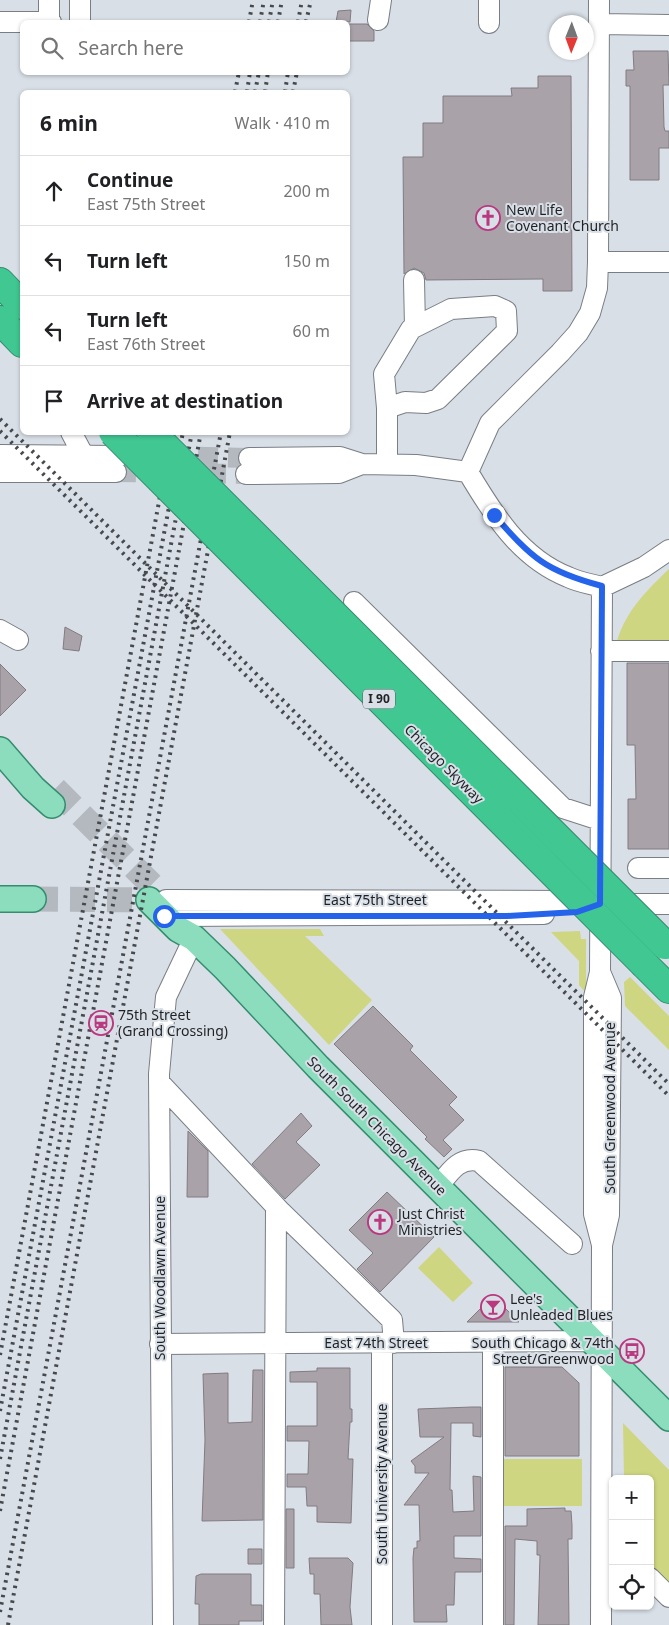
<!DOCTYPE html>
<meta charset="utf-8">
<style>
body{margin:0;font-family:"Noto Sans",sans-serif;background:#f2f2f2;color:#202124}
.controls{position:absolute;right:15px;bottom:15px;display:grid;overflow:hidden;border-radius:8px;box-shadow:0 1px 4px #0004}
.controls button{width:45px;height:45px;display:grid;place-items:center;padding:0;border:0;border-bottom:1px solid #e0e0e0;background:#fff;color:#202124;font:25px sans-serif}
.compass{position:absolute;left:549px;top:15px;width:45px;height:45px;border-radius:50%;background:#fff;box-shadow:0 1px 4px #0004;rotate:181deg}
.stop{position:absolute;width:15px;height:15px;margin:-11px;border:4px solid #2563eb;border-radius:50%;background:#fff}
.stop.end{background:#2563eb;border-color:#fff;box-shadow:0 1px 5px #0008}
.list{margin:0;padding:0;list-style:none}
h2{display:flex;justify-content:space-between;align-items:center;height:65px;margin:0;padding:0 20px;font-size:21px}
h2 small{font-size:16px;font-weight:400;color:#757577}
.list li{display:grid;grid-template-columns:32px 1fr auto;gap:15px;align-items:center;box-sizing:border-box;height:70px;padding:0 20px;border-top:1px solid #e0e0e0}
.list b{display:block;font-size:19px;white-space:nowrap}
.list p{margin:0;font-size:16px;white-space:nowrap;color:#757577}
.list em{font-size:16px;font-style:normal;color:#757577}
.icon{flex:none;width:28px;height:28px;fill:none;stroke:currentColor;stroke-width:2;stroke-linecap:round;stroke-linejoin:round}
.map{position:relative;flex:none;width:669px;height:1625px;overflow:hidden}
.search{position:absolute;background:#fff;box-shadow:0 1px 4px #0004;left:20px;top:20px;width:330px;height:55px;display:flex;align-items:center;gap:12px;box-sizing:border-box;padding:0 18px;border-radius:8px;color:#757577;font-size:19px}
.panel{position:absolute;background:#fff;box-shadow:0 1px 4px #0004;left:20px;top:90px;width:330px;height:345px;border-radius:8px}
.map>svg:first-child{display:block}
.green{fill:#ced681}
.building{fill:#a9a3a9;stroke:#817b82}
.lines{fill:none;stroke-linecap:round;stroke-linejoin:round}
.minor-tunnel{stroke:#b4b9c0;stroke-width:20;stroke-dasharray:20 10;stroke-linecap:butt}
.major-tunnel{stroke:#b4b9c0;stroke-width:25;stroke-dasharray:25 12;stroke-linecap:butt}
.minor-casing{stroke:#797e85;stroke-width:22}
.major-casing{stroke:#348d6c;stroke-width:28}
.highway-casing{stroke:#348d6c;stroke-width:30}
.minor{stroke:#fff;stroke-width:20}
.major{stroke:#8cddbe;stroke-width:25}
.highway{stroke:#40c792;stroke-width:28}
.rail{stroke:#46494d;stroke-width:4;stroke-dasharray:2.5 5;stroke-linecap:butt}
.highway-bridge-casing{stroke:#348d6c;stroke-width:30;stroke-linecap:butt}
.highway-bridge{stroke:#40c792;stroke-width:28}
.route{stroke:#2563eb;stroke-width:6}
.labels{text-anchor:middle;stroke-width:4;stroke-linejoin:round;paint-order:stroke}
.shield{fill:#d9dfe7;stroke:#575a5e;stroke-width:1}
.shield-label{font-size:12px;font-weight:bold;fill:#1f2124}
.poi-label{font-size:14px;fill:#1f2124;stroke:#d9dfe7;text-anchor:start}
.street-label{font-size:14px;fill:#1f2124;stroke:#d9dfe7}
</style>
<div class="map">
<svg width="669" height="1625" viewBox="0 0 669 1625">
<rect width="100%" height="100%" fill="#d9dfe7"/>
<!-- green -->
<path class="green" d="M669,569V642L617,641C626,611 646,591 669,569Z
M220,929H320L324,936H305L372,1000L329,1045Z
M580,931L581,939H586V993L579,985V961L551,932Z
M630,977L669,1016V1050L625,1006L624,982Z
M439,1247L473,1283L453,1302L418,1268Z
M623,1423L669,1470V1589L650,1570V1479H624Z
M498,1459H582V1506H498Z"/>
<!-- building -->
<path class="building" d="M351,10L350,22H336L338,11Z
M348,24H367L374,31V41H348Z
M633,51H668L669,85H663L664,127L665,131H669V148H659V180H630V86H626V70H634Z
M538,76H571L572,291H543V279L426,280L424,273L414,268L404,274L403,157H423V123H443V96H512L511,88H538Z
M65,627L82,636L79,651L63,649Z
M627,663H669V849H628V799H636L635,745H627Z
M0,664L26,690L0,716Z
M373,1006L413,1046L410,1050L457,1097L449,1105L464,1120L443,1140L452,1149L444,1157L425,1139L427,1137L334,1044Z
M301,1113L312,1126L296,1142L320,1165L285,1199L252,1164Z
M188,1131L208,1151V1197H187Z
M387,1192L434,1237L380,1292L357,1269L373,1253L349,1230Z
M493,1296L519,1322H467Z
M505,1367H562L579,1383V1456H505Z
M317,1368H350V1409H352V1422H350L348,1459H353L351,1523L317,1522V1506H307L306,1487H287V1474H308L309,1441H287V1426H317V1382H290V1372L317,1371Z
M253,1370H263V1520L202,1521L205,1440L203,1374L228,1373V1423L252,1422Z
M472,1407H481V1437L473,1436V1423H451L450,1490H452L453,1512L474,1511L473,1476L481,1477V1536H454V1558L481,1559V1572H455L454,1605H446L447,1622H414L413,1558L414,1548H417V1541H420L419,1505H404L429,1473H415V1466L411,1461L444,1437H420L418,1409Z
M565,1508V1511H571L572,1525V1539H568L569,1625H538L540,1555H537V1541L515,1539L514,1625H505V1526H527V1509Z
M286,1509H294V1568H286Z
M248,1549H262V1564H248Z
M309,1558H348L353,1563L350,1607L352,1625H321L320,1594H314V1574H310Z
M201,1574H251V1605H262V1621H239V1625H199V1604H195L196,1576Z"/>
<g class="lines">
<!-- minor-tunnel -->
<path class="minor-tunnel" d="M168,456L249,458
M116,472L246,474"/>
<!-- major-tunnel -->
<path class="major-tunnel" d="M55,789L152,885
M33,899L149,900"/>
<defs>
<path id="minor" d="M378,20L381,0
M0,22H51
M49,22V0
M80,22V0
M489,23V0
M600,24L669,25
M598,262H669
M414,280L415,327
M71,432L89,466
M0,455L119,456
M249,458L340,457L362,464L416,465L468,472
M387,464V408L405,402L426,403L438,399L507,331L506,311L495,306L451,309L411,329L384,374L387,408
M0,472H116
M468,472L490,423L560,353L578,333L590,313L597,288L598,262L599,0
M468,472C493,514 520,558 568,577C578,582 591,584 602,587L644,567L669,550
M246,474L339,473L362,464
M354,602L563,808L600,820
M0,630L18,640
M601,651H669
M638,868H669
M166,900L575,901L600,904H669
M182,916L544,914
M600,972L611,998L609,1215L602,1245L601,1625
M159,1082L281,1212L392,1320L394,1343
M438,1187C449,1173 459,1156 479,1161L572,1244
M602,1245L594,1214V997L600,972L602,587
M493,1342V1625
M382,1343V1625
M160,1344L592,1341
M650,1578L669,1597
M163,1625L159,1074L166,997L194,938
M274,1625L276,1207"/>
<path id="major" d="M0,750L33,788L52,805
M0,899H33
M149,900L178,929L194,938L225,968L318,1067L669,1418"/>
<path id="highway" d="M0,282L22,305
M0,320L22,343
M645,965L669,989"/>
</defs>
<!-- minor casing -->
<use href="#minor" class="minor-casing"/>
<!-- major casing -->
<use href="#major" class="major-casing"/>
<!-- highway casing -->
<use href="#highway" class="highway-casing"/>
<!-- minor -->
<use href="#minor" class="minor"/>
<!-- major -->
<use href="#major" class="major"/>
<!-- highway -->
<use href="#highway" class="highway"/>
<!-- rail -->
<path class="rail" d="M249,22L253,0
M260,22L264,0
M269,22L273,0
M278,22L282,0
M298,22L302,0
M306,22L311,0
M235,92L239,72
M247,92L250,72
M255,92L259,72
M265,92L268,72
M285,92L288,72
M293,92L297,72
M0,419L669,1084
M0,431L669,1096
M0,1355L172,432
M0,1411L183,432
M0,1459L192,432
M0,1511L201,432
M0,1612L221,432
M8,1625L230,432"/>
<defs>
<path id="highway-bridge" d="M113,432L645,965
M151,432L665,945"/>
</defs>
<!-- highway-bridge casing -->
<use href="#highway-bridge" class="highway-bridge-casing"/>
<!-- highway-bridge -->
<use href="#highway-bridge" class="highway-bridge"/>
</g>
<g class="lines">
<!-- route -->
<path class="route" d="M164,916H507L577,912L600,904L602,586C545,571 532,558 494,515"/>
</g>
<!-- icons -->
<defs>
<symbol id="church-ring" viewBox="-11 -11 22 22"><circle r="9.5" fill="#d9dfe7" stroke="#ba3880" stroke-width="1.5"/><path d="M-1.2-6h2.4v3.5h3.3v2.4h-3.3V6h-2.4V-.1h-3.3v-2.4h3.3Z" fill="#ba3880"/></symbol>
<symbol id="station-ring" viewBox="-11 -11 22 22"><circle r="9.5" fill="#d9dfe7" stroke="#ba3880" stroke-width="1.5"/><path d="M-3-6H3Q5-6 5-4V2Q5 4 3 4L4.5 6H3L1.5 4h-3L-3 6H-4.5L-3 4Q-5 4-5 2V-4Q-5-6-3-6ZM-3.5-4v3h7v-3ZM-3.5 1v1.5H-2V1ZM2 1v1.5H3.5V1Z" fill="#ba3880"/></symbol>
<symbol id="bar-ring" viewBox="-11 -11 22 22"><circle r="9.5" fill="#d9dfe7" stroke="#ba3880" stroke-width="1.5"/><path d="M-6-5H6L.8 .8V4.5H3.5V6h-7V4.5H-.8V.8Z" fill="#ba3880"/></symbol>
<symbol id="bus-ring" viewBox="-11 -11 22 22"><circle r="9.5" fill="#d9dfe7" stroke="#ba3880" stroke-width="1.5"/><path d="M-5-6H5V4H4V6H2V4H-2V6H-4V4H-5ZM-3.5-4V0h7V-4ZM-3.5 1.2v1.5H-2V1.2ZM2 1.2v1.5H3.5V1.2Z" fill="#ba3880"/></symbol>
</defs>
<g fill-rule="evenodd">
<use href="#church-ring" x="474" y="204" width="28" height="28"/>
<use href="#station-ring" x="87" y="1009" width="28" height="28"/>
<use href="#church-ring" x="366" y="1208" width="28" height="28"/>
<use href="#bar-ring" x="479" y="1293" width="28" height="28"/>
<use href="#bus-ring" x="618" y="1337" width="28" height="28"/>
</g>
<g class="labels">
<!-- shield labels -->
<rect class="shield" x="363" y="689.5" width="32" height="19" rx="4"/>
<g class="shield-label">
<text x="379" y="703">I 90</text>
</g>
<!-- poi labels -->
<g class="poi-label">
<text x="506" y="215">New Life<tspan x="506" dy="16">Covenant Church</tspan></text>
<text x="118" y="1020">75th Street<tspan x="118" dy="16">(Grand Crossing)</tspan></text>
<text x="398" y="1219">Just Christ<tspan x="398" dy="16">Ministries</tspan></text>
<text x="510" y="1304">Lee's<tspan x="510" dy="16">Unleaded Blues</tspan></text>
<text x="614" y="1348" text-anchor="end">South Chicago &amp; 74th<tspan x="614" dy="16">Street/Greenwood</tspan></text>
</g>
<!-- street labels -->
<g class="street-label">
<text transform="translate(444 764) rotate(45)" y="5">Chicago Skyway</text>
<text x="375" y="905">East 75th Street</text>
<text transform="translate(610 1108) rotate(-90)" y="5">South Greenwood Avenue</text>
<text transform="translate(377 1126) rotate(45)" y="5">South South Chicago Avenue</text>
<text transform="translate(160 1278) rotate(-90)" y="5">South Woodlawn Avenue</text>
<text x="376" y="1348">East 74th Street</text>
<text transform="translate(382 1484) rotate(-90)" y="5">South University Avenue</text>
</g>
</g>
</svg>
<div class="controls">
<button>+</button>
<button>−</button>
<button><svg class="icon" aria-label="locate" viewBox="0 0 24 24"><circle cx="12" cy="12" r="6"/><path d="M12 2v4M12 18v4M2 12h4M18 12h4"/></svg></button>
</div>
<svg class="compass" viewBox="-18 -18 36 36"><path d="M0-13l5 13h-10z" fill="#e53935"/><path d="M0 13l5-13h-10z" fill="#757577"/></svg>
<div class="stop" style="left:164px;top:916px"></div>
<div class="stop end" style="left:494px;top:515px"></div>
<div class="search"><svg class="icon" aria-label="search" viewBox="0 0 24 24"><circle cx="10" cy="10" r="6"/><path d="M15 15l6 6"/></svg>Search here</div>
<section class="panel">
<h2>6 min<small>Walk · 410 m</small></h2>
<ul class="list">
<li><svg class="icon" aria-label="ahead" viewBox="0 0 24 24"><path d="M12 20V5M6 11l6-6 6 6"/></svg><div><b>Continue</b><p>East 75th Street</p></div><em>200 m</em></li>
<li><svg class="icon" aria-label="left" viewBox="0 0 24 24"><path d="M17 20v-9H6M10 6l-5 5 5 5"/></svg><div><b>Turn left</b></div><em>150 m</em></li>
<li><svg class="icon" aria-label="left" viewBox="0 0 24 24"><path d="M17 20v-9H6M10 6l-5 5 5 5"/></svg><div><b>Turn left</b><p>East 76th Street</p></div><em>60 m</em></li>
<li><svg class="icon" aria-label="arrive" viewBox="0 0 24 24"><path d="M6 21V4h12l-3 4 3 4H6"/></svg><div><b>Arrive at destination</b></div></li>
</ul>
</section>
</div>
